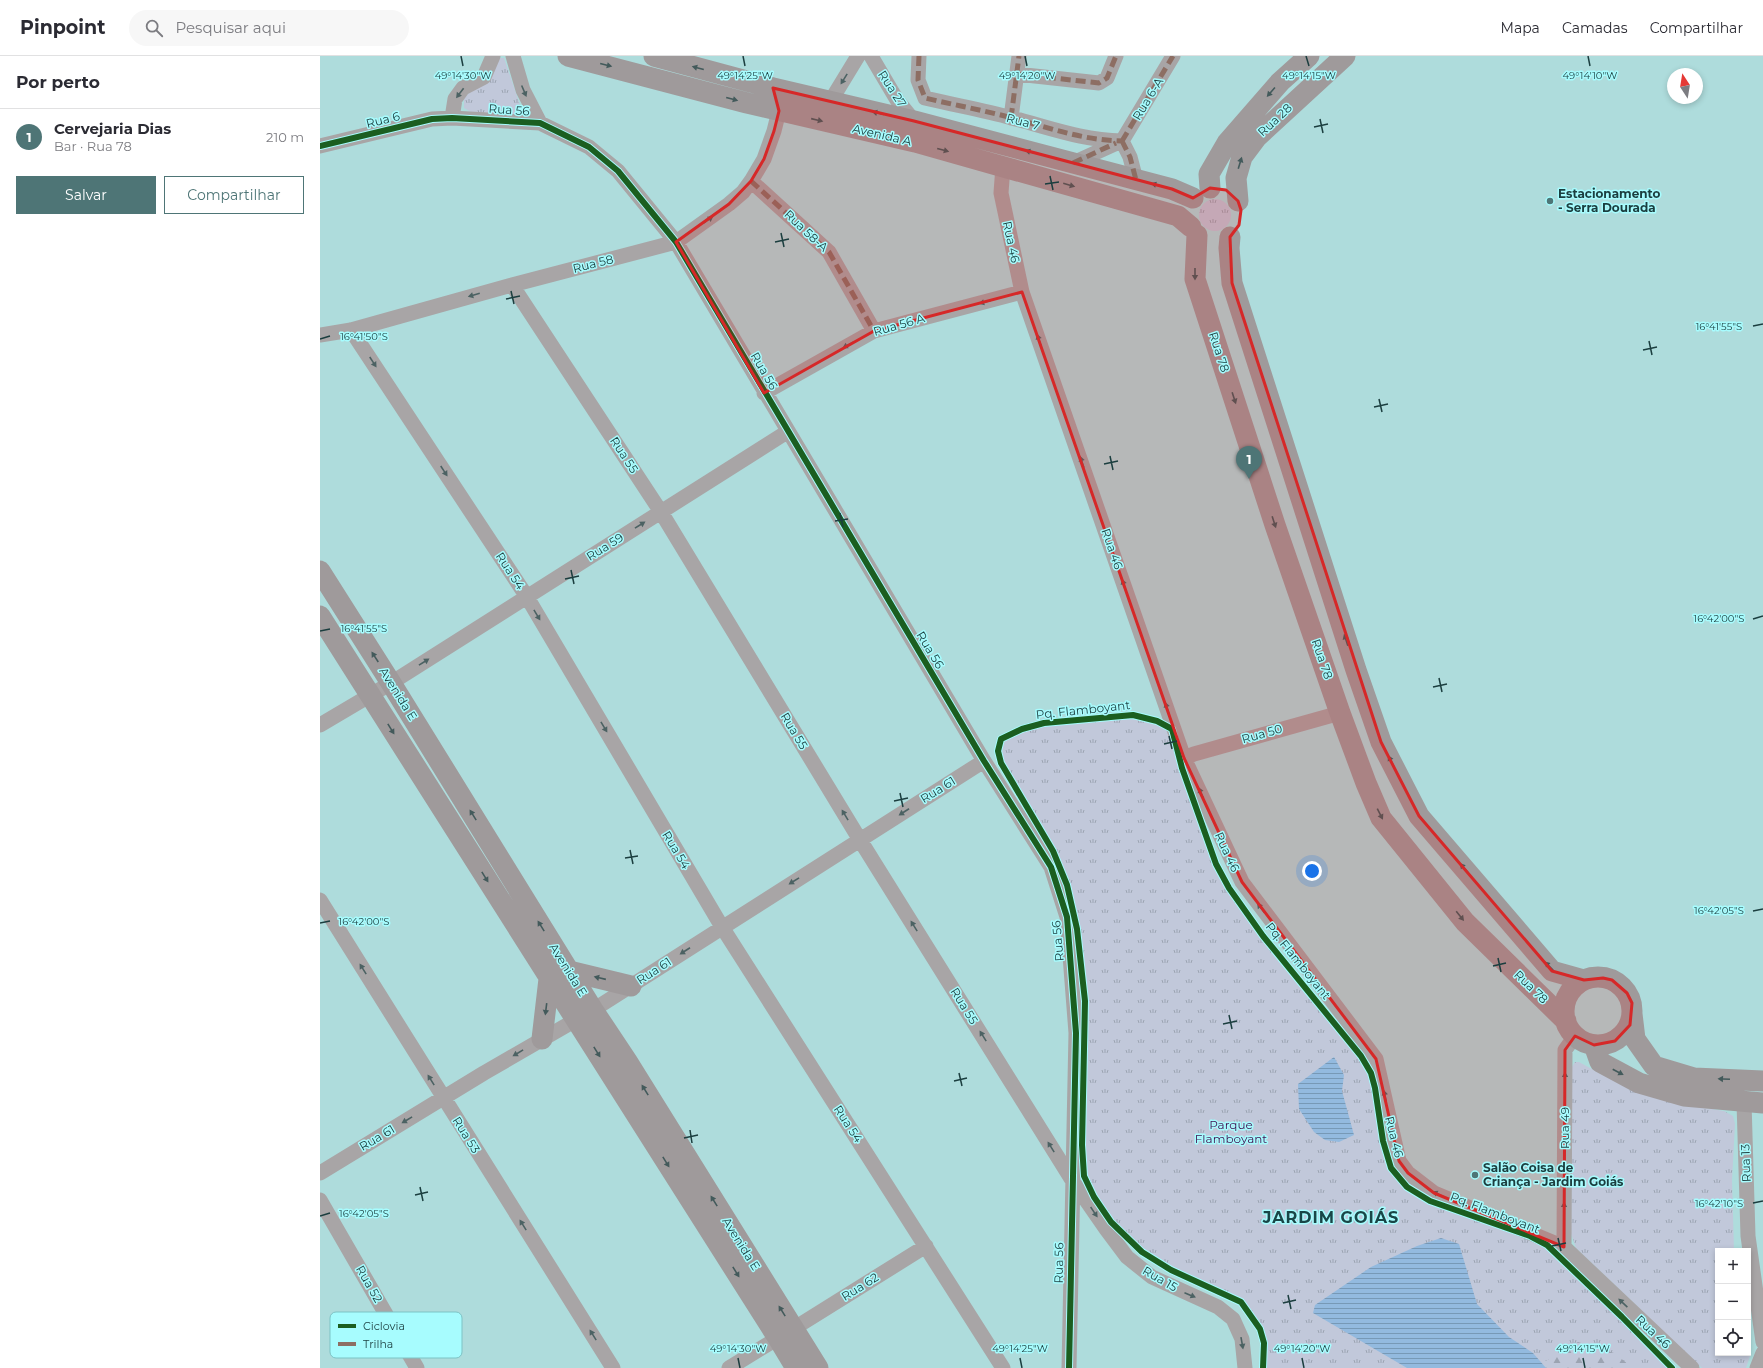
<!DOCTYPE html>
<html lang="pt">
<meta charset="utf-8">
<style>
body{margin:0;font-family:Montserrat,sans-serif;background:#f7f7f7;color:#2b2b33}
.controls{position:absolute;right:12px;bottom:12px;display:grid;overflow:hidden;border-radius:0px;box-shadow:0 2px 6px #0003}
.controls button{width:36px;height:36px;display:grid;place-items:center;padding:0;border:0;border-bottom:1px solid #e1e1e2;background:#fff;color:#2b2b33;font:20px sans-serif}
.compass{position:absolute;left:1347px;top:12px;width:36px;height:36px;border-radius:50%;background:#fff;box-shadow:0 2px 6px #0003;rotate:348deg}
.you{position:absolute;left:992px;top:815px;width:14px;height:14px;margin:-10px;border:3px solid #fff;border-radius:50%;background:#1a73e8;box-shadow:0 0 0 6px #1a73e833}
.badge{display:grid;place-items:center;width:26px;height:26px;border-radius:50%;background:#4e7576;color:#fff;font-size:13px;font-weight:700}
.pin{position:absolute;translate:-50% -33px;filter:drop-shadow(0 1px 2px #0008)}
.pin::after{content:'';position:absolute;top:21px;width:14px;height:12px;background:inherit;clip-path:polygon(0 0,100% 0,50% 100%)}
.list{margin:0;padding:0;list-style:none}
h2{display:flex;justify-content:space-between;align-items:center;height:52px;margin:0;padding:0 16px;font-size:17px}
h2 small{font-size:13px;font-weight:400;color:#7c7c81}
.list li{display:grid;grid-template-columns:26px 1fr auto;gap:12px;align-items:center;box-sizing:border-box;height:56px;padding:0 16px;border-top:1px solid #e1e1e2}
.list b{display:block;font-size:15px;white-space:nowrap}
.list p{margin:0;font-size:13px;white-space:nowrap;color:#7c7c81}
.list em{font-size:13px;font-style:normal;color:#7c7c81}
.actions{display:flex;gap:8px;padding:12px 16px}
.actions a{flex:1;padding:9px 0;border:1px solid #4e7576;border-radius:0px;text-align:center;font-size:14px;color:#4e7576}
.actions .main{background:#4e7576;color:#fff}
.icon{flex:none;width:22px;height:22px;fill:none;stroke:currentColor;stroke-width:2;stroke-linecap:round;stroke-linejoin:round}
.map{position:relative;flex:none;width:1443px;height:1312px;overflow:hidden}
header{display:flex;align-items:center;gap:24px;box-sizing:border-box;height:56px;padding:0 20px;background:#fff;border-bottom:1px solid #e1e1e2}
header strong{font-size:19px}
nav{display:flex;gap:22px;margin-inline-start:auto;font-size:14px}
.search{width:280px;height:36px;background:#f7f7f7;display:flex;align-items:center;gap:10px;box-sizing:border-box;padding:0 14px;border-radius:22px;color:#7c7c81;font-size:15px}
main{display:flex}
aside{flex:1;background:#fff}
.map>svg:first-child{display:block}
.grass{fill:url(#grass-tufts)}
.forest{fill:url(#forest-firs)}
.water{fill:url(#water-rules)}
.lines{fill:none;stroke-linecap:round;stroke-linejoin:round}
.street{stroke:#a8a5a6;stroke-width:15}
.secondary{stroke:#9f9a9b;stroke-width:21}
.quiet{stroke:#8d6e63;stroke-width:5;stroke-dasharray:10 5;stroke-linecap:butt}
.cycleway-casing{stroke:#a7fcfe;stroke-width:8}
.cycleway{stroke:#1b5e20;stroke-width:6}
.oneway{fill:#435a5b}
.oneway2{fill:#4c6263}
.marked{fill:#d62828;fill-opacity:0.2;stroke:#d62828;stroke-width:3;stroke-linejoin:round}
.ticks{fill:none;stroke:#1b3e3f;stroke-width:1.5}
.poi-dot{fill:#4e7576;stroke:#a7fcfe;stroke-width:1.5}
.labels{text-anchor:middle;stroke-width:3;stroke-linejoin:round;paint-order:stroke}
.street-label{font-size:12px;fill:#1b3e3f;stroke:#a7fcfe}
.poi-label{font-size:12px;font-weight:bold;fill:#1b3e3f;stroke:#a7fcfe;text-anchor:start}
.park-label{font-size:12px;fill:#410f4f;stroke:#a7fcfe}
.district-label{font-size:16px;font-weight:bold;letter-spacing:1px;fill:#194647;stroke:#a7fcfe}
.key{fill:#a7fcfe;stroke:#7dc3c5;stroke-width:1}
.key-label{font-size:11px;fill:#1b3e3f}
.ticks-label{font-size:10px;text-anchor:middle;fill:#1b3e3f;stroke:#a7fcfe;stroke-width:3;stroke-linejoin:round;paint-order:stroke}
</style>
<header>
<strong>Pinpoint</strong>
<div class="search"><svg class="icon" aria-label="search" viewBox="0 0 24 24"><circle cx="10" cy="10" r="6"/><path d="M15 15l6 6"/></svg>Pesquisar aqui</div>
<nav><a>Mapa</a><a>Camadas</a><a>Compartilhar</a></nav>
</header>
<main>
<aside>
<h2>Por perto<small></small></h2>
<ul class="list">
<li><span class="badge">1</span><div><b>Cervejaria Dias</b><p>Bar · Rua 78</p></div><em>210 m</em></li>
</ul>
<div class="actions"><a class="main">Salvar</a><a>Compartilhar</a></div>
</aside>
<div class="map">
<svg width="1443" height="1312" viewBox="0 0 1443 1312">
<defs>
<pattern id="grass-tufts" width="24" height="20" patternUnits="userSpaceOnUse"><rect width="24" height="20" fill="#c1c8da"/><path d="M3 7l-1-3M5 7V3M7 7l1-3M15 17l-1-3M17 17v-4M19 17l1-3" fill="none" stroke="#9ca4b2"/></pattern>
<pattern id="forest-firs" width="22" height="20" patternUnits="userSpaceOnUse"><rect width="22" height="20" fill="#c1c8da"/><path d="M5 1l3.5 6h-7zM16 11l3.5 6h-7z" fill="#9ca4b2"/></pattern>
<pattern id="water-rules" width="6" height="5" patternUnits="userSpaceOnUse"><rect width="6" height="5" fill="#93badf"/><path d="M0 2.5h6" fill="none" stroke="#7799b6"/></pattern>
</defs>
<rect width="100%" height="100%" fill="#aedcdc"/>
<!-- grass -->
<path class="grass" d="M177,2H184L200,49L199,55L194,60L153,57L144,52V41L157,31Z
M879 159a16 16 0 1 1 32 0a16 16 0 1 1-32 0Z
M813,659L837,665L852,673L862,712L896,808L909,832L943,880L1041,1000L1051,1017L1055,1032L1063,1085L1071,1112L1087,1131L1110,1145L1210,1180L1227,1189L1302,1261L1352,1312H943L944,1287L940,1273L921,1246L905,1237L879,1229L851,1214L822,1196L791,1166L774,1141L764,1120L762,1089L765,945L757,873L747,829L733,795L681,707L678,695L681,683L702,673L724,667Z
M1255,1006H1259L1279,1017L1362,1048L1404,1055L1413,1060L1415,1068L1412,1124L1414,1195H1398V1297H1428V1286L1430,1300L1426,1312H1382L1256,1192L1251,1178L1252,1011Z"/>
<!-- forest -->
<path class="forest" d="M1258,1286L1294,1297L1313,1312H1214Z"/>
<!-- water -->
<path class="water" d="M1014,1001L1024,1019L1022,1035L1034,1079L1019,1086L1005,1084L994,1076L979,1053L978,1028Z
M1121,1182L1139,1188L1157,1248L1189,1281L1213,1297L1226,1312H1087L993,1257L995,1249L1051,1211L1097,1190Z"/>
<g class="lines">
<!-- street -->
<path class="street" d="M193,0L203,34L220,67
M551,0L577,44L594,65
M599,0L598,24L605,42C634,49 663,54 692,62C731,72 761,84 802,85
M696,18L779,27L787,22L796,0
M510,46L538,0
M132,62L135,43L143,32L164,21L173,0
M691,62L699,0
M802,85L853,0
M802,85L810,101L816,124
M0,90L112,63L132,62L220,67L269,91L298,115L356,186L664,705L731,811L747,861L756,977L749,1312
M753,107L797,87
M683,110L681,137L702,236L864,702L922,826L1056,1003L1079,1105L1088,1117L1114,1137L1244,1191L1372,1312
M431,125L509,196L554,275
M192,229L341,456L540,784L752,1124L786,1173L807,1201L832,1221L898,1251L913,1263L922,1283L925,1312
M31,274L207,541L402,871L683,1312
M0,279L31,274L192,229L356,186L409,148L423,136L431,125L444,103L454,75L459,55L457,46
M444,337L554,275L702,236
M0,669L71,627L467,376
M864,702L874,698L1020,657
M0,844L293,1312
M1424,1046L1428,1180L1443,1286
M0,1117L164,1017L273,954L664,705
M0,1144L97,1312
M1244,1191L1245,994L1255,980
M473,1273L606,1190
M409,1312L458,1282
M1437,1312L1443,1297"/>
<!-- secondary -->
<path class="secondary" d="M248,0L427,47L595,86L858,160L871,171
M334,0L453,32L594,65L852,133L873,142
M890,132L889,118L907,87L960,26L989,0
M918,145L916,122L922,101L937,81L1025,0
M877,179L875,223L955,469L1020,657L1046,727L1061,762L1145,866L1246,965
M910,181L909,192L912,227L1036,614L1061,686L1099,760L1232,915L1264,924
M0,515L71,627L273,954L307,1005L498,1312
M0,560L458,1282L476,1312
M249,915L311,930
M1244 955a34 34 0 1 1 68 0a34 34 0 1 1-68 0Z
M1312,958L1315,983L1334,1010L1374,1022L1443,1025
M222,983L229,923
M1274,989L1280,1006L1319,1027L1364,1040L1443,1047"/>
<!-- quiet -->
<path class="quiet" d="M599,0L598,24L605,42C634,49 663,54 692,62C731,72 761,84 802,85
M696,18L779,27L787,22L796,0
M691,62L699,0
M802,85L853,0
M802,85L810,101L816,124
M753,107L796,87
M431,125L509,196L554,275"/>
<defs>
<path id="cycleway" d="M0,90L112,63L132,62L220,67L269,91L298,115L356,186L664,705L731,811L747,861L756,977L749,1312
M943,1312L944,1287L940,1273L921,1246L851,1214L822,1196L791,1166L774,1141L764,1120L762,1089L765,945L757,873L747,829L733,795L681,707L678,695L681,683L702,673L724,667L813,659L837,665L852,673L862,712L896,808L909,832L943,880L1041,1000L1051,1017L1055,1032L1063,1085L1071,1112L1087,1131L1110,1145L1210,1180L1227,1189L1302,1261L1352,1312"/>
</defs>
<!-- cycleway casing -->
<use href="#cycleway" class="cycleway-casing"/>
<!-- cycleway -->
<use href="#cycleway" class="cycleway"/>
</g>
<!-- one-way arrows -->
<defs><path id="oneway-solid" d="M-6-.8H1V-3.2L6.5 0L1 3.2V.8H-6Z"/></defs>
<g class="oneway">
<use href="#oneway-solid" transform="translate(286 9) rotate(14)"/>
<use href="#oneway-solid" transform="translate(378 12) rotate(-165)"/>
<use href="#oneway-solid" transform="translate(951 36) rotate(131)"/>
<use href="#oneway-solid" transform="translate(412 43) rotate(15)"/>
<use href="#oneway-solid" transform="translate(558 57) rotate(-167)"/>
<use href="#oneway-solid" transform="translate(497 64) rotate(13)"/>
<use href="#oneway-solid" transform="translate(623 94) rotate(15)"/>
<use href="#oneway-solid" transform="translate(711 96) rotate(-165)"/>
<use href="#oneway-solid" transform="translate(920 107) rotate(-73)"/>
<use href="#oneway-solid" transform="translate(749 129) rotate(16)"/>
<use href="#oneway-solid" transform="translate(837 129) rotate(-165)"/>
<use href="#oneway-solid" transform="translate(875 218) rotate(90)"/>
<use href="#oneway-solid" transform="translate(914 342) rotate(72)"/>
<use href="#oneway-solid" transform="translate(954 466) rotate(72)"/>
<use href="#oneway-solid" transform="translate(1026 584) rotate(-108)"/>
<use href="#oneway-solid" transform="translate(55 601) rotate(-123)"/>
<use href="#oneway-solid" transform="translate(71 673) rotate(58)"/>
<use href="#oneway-solid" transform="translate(1071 705) rotate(-117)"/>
<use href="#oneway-solid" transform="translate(1060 758) rotate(63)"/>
<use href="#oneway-solid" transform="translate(153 759) rotate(-122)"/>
<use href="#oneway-solid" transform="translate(1144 812) rotate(-131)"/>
<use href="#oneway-solid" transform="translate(165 821) rotate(58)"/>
<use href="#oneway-solid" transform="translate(1140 860) rotate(51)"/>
<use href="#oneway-solid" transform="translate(221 870) rotate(-122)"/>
<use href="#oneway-solid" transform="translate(1229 910) rotate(-135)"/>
<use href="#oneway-solid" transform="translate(280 922) rotate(-167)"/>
<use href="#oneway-solid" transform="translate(226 953) rotate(97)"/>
<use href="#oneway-solid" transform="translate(277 996) rotate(58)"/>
<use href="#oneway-solid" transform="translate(1298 1016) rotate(28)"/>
<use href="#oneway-solid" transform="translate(1404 1023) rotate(-177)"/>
<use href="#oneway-solid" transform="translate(325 1034) rotate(-122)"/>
<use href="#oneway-solid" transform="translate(346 1106) rotate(58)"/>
<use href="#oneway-solid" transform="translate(394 1145) rotate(-122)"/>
<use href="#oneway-solid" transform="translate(416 1216) rotate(58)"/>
<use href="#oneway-solid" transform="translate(462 1255) rotate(-122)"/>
</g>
<g class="oneway2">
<use href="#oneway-solid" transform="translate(524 23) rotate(122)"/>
<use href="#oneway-solid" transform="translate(204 35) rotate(67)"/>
<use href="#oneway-solid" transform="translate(140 37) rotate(127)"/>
<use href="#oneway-solid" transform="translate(388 164) rotate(-35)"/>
<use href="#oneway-solid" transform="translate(154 239) rotate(164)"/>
<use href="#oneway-solid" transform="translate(665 246) rotate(165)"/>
<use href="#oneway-solid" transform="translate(719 284) rotate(-109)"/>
<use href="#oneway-solid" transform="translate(528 289) rotate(151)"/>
<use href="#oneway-solid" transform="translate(53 306) rotate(57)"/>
<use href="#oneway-solid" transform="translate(762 406) rotate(-109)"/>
<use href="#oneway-solid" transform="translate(124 415) rotate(57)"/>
<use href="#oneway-solid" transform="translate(320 469) rotate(-32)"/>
<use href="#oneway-solid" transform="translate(804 529) rotate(-109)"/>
<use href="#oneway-solid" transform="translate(217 559) rotate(59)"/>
<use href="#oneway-solid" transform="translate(104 606) rotate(-32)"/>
<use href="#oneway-solid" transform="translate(847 652) rotate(-109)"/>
<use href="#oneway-solid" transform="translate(284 671) rotate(59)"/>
<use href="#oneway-solid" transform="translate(881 737) rotate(-115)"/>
<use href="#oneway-solid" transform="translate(584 756) rotate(147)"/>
<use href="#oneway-solid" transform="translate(525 759) rotate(-121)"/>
<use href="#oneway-solid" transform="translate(474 825) rotate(148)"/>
<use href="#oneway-solid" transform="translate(941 852) rotate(-127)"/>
<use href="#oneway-solid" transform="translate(594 870) rotate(-122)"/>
<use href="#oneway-solid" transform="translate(365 895) rotate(147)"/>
<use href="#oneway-solid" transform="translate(43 913) rotate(-122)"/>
<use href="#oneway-solid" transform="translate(663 980) rotate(-122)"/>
<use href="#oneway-solid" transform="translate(198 997) rotate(149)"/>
<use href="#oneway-solid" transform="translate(1245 1022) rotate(-90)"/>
<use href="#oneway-solid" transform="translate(111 1024) rotate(-122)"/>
<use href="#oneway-solid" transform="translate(1065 1040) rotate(-102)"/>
<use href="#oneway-solid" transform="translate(87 1064) rotate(149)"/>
<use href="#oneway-solid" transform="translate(731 1091) rotate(-122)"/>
<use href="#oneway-solid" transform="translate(1118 1138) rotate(-154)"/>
<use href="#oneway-solid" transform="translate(1244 1152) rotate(-90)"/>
<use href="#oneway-solid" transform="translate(774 1156) rotate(56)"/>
<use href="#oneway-solid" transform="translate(203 1169) rotate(-122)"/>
<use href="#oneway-solid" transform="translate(870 1239) rotate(23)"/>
<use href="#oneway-solid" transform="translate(1303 1247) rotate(-137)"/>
<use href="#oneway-solid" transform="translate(273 1279) rotate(-122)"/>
<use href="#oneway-solid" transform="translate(922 1287) rotate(80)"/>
</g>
<!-- marked area -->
<path class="marked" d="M453,32L594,65L852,133L873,142L890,132L906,134L918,145L921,154L919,169L910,181L912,227L1061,686L1099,760L1232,915L1264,924L1283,922L1292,924L1307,937L1312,947L1310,969L1295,985L1274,989L1255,980L1245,994L1244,1191L1114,1137L1088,1117L1079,1105L1056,1003L922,826L864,702L702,236L554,275L444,337L356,186L409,148L431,125L444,103L454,75L459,55Z"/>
<!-- ticks -->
<path class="ticks" d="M141,0L143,10M423,0L425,10M705,0L707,10M986,0L989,10M1268,0L1270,10M1000,63L1003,77M994,71L1008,68M730,120L733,134M725,128L739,126M461,177L464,191M455,186L469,183M191,235L194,248M186,243L200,240M1433,270L1443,268M0,283L10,280M1329,285L1332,299M1323,294L1337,291M1059,343L1062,356M1054,351L1068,348M790,400L793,414M784,408L798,405M520,457L523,471M515,465L528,463M251,514L254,528M245,523L259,520M1433,563L1443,560M0,575L10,573M1119,622L1122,636M1113,631L1127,628M849,680L852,693M844,688L857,685M580,737L583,751M574,745L588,742M310,794L313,808M305,802L318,800M1433,855L1443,853M0,867L10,865M1178,902L1181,916M1173,910L1186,907M909,959L912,973M903,968L917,965M639,1017L642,1030M634,1025L647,1022M370,1074L372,1087M364,1082L378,1079M100,1131L103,1145M95,1139L108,1136M1433,1147L1443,1145M0,1160L10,1157M1238,1182L1241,1195M1232,1190L1246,1187M968,1239L971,1253M963,1247L976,1244M418,1302L420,1312M700,1302L702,1312M982,1302L984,1312M1263,1302L1265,1312"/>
<!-- markers -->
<g class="poi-dot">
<circle cx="1230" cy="145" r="4"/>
<circle cx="1155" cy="1119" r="4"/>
</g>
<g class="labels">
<!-- street labels -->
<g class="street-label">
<text transform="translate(572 33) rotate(57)" y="4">Rua 27</text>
<text transform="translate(828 43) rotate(-59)" y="4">Rua 6-A</text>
<text transform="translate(189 54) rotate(4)" y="4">Rua 56</text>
<text transform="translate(63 64) rotate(-14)" y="4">Rua 6</text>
<text transform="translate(955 64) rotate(-43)" y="4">Rua 28</text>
<text transform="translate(703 66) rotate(15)" y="4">Rua 7</text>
<text transform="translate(562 79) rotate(13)" y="4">Avenida A</text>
<text transform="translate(486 175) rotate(43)" y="4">Rua 58-A</text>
<text transform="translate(691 186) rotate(78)" y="4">Rua 46</text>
<text transform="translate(273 208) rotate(-14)" y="4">Rua 58</text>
<text transform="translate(579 269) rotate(-16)" y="4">Rua 56 A</text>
<text transform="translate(899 296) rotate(72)" y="4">Rua 78</text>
<text transform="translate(444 315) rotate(60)" y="4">Rua 56</text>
<text transform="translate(304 399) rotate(57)" y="4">Rua 55</text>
<text transform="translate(285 491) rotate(-32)" y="4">Rua 59</text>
<text transform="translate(792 493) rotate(71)" y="4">Rua 46</text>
<text transform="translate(190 515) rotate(57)" y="4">Rua 54</text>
<text transform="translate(610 594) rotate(59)" y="4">Rua 56</text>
<text transform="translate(1002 603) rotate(71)" y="4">Rua 78</text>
<text transform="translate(78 638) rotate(58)" y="4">Avenida E</text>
<text transform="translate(763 654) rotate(-6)" y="4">Pq. Flamboyant</text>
<text transform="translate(474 675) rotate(59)" y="4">Rua 55</text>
<text transform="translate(942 678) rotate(-16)" y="4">Rua 50</text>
<text transform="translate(618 734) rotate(-32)" y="4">Rua 61</text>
<text transform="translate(356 794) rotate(59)" y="4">Rua 54</text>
<text transform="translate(907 796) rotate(65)" y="4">Rua 46</text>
<text transform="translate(738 885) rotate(-95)" y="4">Rua 56</text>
<text transform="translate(978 905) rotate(51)" y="4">Pq. Flamboyant</text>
<text transform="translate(248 914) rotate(58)" y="4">Avenida E</text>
<text transform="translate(334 915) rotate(-33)" y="4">Rua 61</text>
<text transform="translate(1211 931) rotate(44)" y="4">Rua 78</text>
<text transform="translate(644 950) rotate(58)" y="4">Rua 55</text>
<text transform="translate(528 1068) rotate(57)" y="4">Rua 54</text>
<text transform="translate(1245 1072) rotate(-90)" y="4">Rua 49</text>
<text transform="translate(146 1079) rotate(58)" y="4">Rua 53</text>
<text transform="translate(1074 1081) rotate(76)" y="4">Rua 46</text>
<text transform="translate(57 1082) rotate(-31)" y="4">Rua 61</text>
<text transform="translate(1426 1107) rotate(-92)" y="4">Rua 13</text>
<text transform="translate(1175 1157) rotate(21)" y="4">Pq. Flamboyant</text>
<text transform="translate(421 1188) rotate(58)" y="4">Avenida E</text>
<text transform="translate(739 1207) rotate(-89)" y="4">Rua 56</text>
<text transform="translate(840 1223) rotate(30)" y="4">Rua 15</text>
<text transform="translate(49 1228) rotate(60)" y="4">Rua 52</text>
<text transform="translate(540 1231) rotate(-32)" y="4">Rua 62</text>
<text transform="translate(1333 1276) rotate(43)" y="4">Rua 46</text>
</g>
<!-- poi labels -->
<g class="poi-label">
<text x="1238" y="142">Estacionamento<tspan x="1238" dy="14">- Serra Dourada</tspan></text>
<text x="1163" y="1116">Salão Coisa de<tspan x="1163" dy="14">Criança - Jardim Goiás</tspan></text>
</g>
<!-- park labels -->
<g class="park-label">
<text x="911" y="1073">Parque<tspan x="911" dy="14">Flamboyant</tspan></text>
</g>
<!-- district labels -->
<g class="district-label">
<text x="1011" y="1167">JARDIM GOIÁS</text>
</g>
</g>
<!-- legend -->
<rect x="10" y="1256" width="132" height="46" rx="6" class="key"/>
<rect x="18" y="1268" width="18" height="4" fill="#1b5e20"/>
<rect x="18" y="1286" width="18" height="4" fill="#8d6e63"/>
<g class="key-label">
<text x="43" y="1274">Ciclovia</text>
<text x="43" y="1292">Trilha</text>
</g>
<g class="ticks-label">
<text x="143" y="23">49°14'30"W</text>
<text x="425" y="23">49°14'25"W</text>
<text x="707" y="23">49°14'20"W</text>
<text x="989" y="23">49°14'15"W</text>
<text x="1270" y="23">49°14'10"W</text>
<text x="1399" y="274">16°41'55"S</text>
<text x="44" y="284">16°41'50"S</text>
<text x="1399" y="566">16°42'00"S</text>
<text x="44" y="576">16°41'55"S</text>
<text x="1399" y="858">16°42'05"S</text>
<text x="44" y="869">16°42'00"S</text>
<text x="1399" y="1151">16°42'10"S</text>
<text x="44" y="1161">16°42'05"S</text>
<text x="418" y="1296">49°14'30"W</text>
<text x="700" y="1296">49°14'25"W</text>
<text x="982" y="1296">49°14'20"W</text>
<text x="1263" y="1296">49°14'15"W</text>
</g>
</svg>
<div class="controls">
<button>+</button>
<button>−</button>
<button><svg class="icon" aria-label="locate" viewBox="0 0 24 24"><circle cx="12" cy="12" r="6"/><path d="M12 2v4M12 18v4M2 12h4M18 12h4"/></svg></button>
</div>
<svg class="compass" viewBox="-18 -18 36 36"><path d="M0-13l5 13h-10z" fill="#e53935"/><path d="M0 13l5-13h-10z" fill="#7c7c81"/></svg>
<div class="you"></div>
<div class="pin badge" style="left:929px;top:423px">1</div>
</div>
</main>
